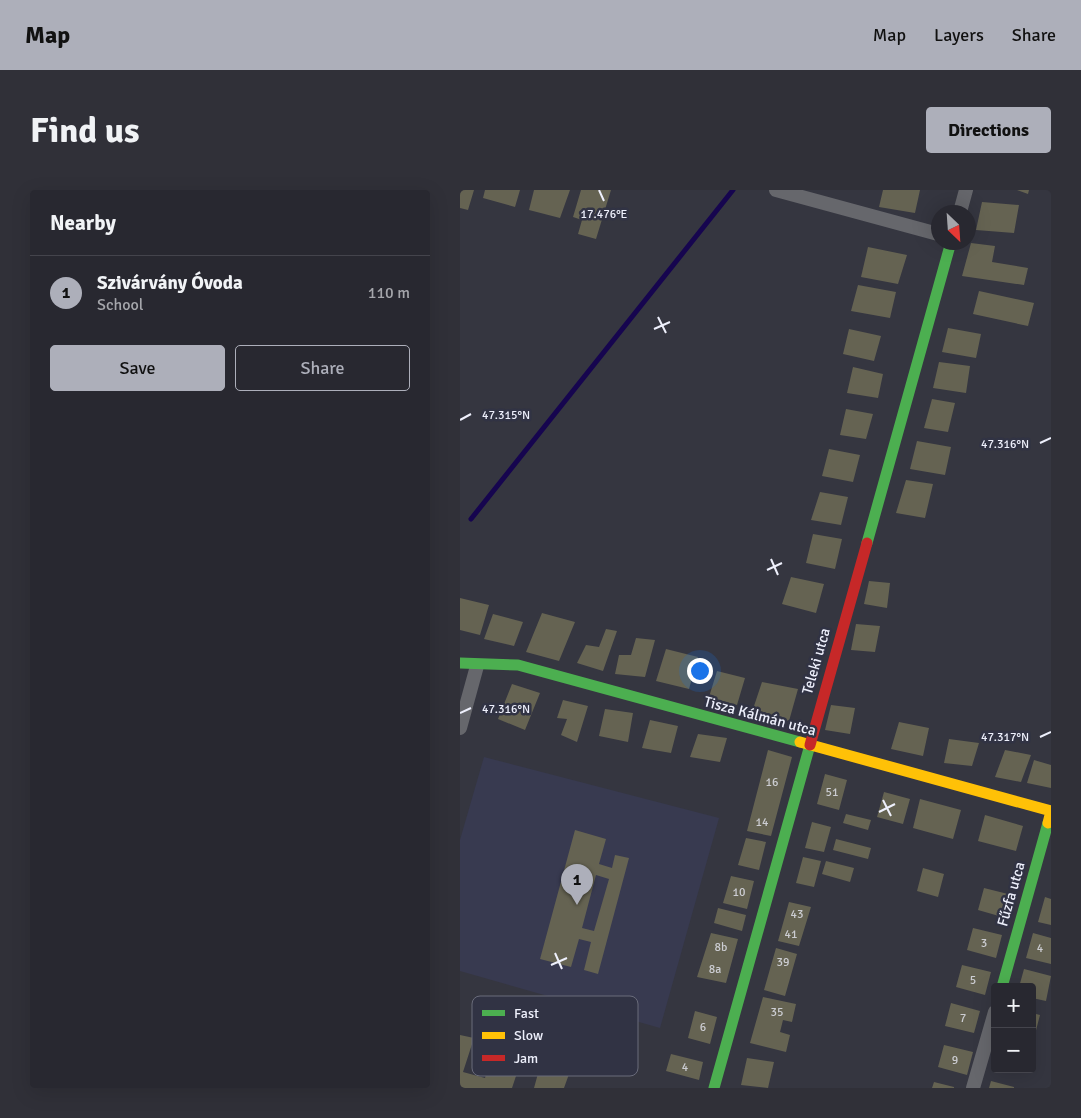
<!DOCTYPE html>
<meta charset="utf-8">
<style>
body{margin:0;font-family:Signika,sans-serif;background:#303038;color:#f1f3f6}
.controls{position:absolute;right:15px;bottom:15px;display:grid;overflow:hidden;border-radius:5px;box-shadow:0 5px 20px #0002}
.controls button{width:45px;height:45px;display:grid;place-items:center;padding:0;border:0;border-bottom:1px solid #44444c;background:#282830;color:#f1f3f6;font:25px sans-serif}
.compass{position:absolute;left:471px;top:15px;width:45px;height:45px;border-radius:50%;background:#282830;box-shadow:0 5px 20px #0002;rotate:155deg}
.you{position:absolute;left:239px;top:480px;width:18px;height:18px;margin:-12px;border:4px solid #fff;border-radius:50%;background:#1a73e8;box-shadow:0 0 0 8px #1a73e833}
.badge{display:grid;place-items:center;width:32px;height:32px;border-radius:50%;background:#adafba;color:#111;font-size:16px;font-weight:700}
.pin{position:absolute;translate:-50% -41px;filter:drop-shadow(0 1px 2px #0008)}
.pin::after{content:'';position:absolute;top:26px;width:18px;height:15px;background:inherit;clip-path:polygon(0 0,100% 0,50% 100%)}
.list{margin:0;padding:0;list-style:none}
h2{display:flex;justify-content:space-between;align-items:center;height:65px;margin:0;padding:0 20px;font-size:21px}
h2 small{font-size:16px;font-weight:400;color:#a5a6ab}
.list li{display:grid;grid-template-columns:32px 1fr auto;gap:15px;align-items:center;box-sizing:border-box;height:75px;padding:0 20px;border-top:1px solid #44444c}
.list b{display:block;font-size:19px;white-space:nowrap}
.list p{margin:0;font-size:16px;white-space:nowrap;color:#a5a6ab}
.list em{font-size:16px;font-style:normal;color:#a5a6ab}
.actions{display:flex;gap:10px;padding:15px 20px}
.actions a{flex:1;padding:11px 0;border:1px solid #adafba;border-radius:5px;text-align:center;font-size:18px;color:#adafba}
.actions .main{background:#adafba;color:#111}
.map{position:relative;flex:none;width:591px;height:898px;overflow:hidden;border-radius:5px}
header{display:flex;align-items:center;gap:30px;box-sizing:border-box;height:70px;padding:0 25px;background:#adafba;color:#111}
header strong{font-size:24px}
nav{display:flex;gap:28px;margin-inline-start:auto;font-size:18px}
.intro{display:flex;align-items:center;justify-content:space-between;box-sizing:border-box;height:120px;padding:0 30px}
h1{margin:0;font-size:35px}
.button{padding:12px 22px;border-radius:5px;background:#adafba;color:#111;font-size:18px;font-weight:700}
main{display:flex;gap:30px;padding:0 30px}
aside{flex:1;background:#282830;border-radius:5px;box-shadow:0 5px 20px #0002}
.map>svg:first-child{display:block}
.built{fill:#383a50}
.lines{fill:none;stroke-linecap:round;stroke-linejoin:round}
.stream{stroke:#16054f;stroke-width:5}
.building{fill:#656352;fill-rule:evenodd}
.street{stroke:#66676c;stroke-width:14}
.fast{stroke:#4caf50;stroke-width:11}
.slow{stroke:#ffc107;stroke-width:11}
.jam{stroke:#c62828;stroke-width:11}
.ticks{fill:none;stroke:#eef0fc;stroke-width:2}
.labels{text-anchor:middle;stroke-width:5;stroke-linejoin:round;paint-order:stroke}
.number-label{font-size:12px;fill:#cccdd2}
.street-label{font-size:15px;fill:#eef0fc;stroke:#313344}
.key{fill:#313344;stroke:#6a6c7b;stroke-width:1}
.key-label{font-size:14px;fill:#eef0fc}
.ticks-label{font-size:12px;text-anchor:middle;fill:#eef0fc;stroke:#313344;stroke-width:5;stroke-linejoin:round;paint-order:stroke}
</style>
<header>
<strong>Map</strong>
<nav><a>Map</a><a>Layers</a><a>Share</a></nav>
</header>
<div class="intro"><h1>Find us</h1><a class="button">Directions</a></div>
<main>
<aside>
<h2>Nearby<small></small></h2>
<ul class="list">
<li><span class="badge">1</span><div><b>Szivárvány Óvoda</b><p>School</p></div><em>110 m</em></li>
</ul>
<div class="actions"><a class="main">Save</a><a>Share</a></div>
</aside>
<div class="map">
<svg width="591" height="898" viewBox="0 0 591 898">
<rect width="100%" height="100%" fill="#353640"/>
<!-- built -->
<path class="built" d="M24,567L259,628L200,838L0,781V650Z"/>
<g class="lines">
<!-- stream -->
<path class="stream" d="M11,329L273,0"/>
</g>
<!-- building -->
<path class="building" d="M0,0H14L8,20L0,18Z
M25,0H60L55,17L23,8Z
M74,0H110L100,28L69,20Z
M121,0H151L136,49L118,44L122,30L113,27Z
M423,0H460L455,23L419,17Z
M557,0H569L568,4Z
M522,12L559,15L554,43L516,40Z
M511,53L535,56L532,72L568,78L564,95L502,86Z
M408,57L447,65L438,94L401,87Z
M398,95L436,102L430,128L391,121Z
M519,101L574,113L568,136L513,124Z
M488,138L521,144L516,168L482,162Z
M389,139L421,146L414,171L383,164Z
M479,172L510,176L506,203L473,198Z
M393,177L423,184L418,208L387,203Z
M472,209L495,213L488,242L464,238Z
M386,219L413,224L406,249L380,245Z
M457,251L491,257L485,285L450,279Z
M369,259L400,265L393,292L362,286Z
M446,290L473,294L465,328L436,323Z
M360,302L388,307L381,335L351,330Z
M353,344L382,349L375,379L346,373Z
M331,387L364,394L356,423L322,414Z
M409,391L430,393L427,418L404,414Z
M0,408L29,415L20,445L0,440Z
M82,423L115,432L99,471L66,462Z
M33,424L63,432L54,456L24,449Z
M396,434L420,436L415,462L391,460Z
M146,439L157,441L143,481L117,473L126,455L139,457Z
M176,448L195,450L185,487L155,484L159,465H171Z
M206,459L238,467L229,499L196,491Z
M257,481L285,488L277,515L249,507Z
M302,492L338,499L329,531L292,522Z
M52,494L80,503L65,540L38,529Z
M103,510L128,516L117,552L101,545L107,529L97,528Z
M371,515L395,518L390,544L365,540Z
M145,519L173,523L168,552L139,546Z
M190,530L218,536L211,563L182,558Z
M439,532L469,538L463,566L431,559Z
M238,544L267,548L260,572L230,567Z
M489,549L519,553L512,576L484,573Z
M308,560L332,567L311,646L287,641Z
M545,560L571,565L561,592L535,587Z
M574,570L591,575V598L567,593Z
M365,584L387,590L379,620L357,614Z
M424,602L450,609L443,634L417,627Z
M460,609L501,620L493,649L453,638Z
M386,624L411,630L408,640L383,633Z
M525,625L563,636L556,661L518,651Z
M352,632L371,637L364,662L345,658Z
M115,640L146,649L139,674L152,678L155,665L169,668L138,784L124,780L131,752L119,749L111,777L80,769ZM136,685L149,689L134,741L122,738Z
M286,648L306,652L299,680L278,675Z
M376,649L411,658L408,669L373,660Z
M343,667L361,671L354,697L336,693Z
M366,671L394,678L390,692L362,684Z
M463,678L484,684L478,707L457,701Z
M271,686L294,691L287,719L263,713Z
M524,698L552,705L546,728L518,720Z
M585,707L591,709V735L578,732Z
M329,712L351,717L339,756L318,751Z
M258,718L286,725L282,741L254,733Z
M513,738L542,745L536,768L507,760Z
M251,743L278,749L266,793L237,787Z
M573,743L591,748V774L566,768Z
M316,758L337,764L325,806L304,800Z
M502,775L531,782L525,805L496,797Z
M564,779L591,786L586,811L572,808V797H559Z
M303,807L336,814L332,832L323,830L320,842L330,845L326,862L290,853Z
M491,813L520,821L514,843L485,836Z
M235,821L257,827L250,854L228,848Z
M572,823L580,825L574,848L572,847Z
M0,845L14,848L3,882L25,888L33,856L64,862L52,898H0Z
M484,855L513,862L507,885L478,877Z
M211,864L243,872L239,890L206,881Z
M287,868L314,872L308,898L281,895Z
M82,869L113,873L104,898H74Z
M531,891L554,897V898H529Z
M474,892L494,897V898H472Z"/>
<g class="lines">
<!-- street -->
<path class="street" d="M316,0L478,44
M500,22L506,0
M0,538L17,476
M513,898L535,822"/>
<!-- fast -->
<path class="fast" d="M407,353L491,52
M0,473L58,475L340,552
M542,797L588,633
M254,898L350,555"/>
<!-- slow -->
<path class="slow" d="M340,552L591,621L588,633"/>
<!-- jam -->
<path class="jam" d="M350,555L407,353"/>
</g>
<!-- ticks -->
<path class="ticks" d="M139,0L144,11M198,127L206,143M194,139L210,132M0,230L11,224M580,253L591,248M311,369L318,385M307,380L322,373M0,523L11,518M580,547L591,542M423,610L431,626M419,622L435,614M95,763L102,779M91,775L107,768"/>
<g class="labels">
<!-- number labels -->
<g class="number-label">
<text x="312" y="596">16</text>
<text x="372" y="606">51</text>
<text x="302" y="636">14</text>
<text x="279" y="706">10</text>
<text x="337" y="728">43</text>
<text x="331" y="748">41</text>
<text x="524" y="757">3</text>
<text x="261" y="761">8b</text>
<text x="580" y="762">4</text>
<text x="323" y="776">39</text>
<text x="255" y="783">8a</text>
<text x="513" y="794">5</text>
<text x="317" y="826">35</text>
<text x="503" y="832">7</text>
<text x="243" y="841">6</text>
<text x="495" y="874">9</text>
<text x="225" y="881">4</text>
</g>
<!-- street labels -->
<g class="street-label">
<text transform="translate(356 471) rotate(-74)" y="5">Teleki utca</text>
<text transform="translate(300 526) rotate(15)" y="5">Tisza Kálmán utca</text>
<text transform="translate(551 704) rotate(-74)" y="5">Fűzfa utca</text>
</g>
</g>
<!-- legend -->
<rect x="12" y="806" width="166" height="80" rx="8" class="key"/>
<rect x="22" y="820" width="23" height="6" fill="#4caf50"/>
<rect x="22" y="842" width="23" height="7" fill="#ffc107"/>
<rect x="22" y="865" width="23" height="6" fill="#c62828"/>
<g class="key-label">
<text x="54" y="828">Fast</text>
<text x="54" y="850">Slow</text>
<text x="54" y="873">Jam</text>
</g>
<g class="ticks-label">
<text x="144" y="28">17.476°E</text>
<text x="46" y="229">47.315°N</text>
<text x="545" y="258">47.316°N</text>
<text x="46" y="523">47.316°N</text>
<text x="545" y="551">47.317°N</text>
</g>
</svg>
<div class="controls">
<button>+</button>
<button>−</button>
</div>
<svg class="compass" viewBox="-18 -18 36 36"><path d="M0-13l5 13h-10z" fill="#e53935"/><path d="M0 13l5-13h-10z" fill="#a5a6ab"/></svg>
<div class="you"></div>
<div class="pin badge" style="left:117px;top:715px">1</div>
</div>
</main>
